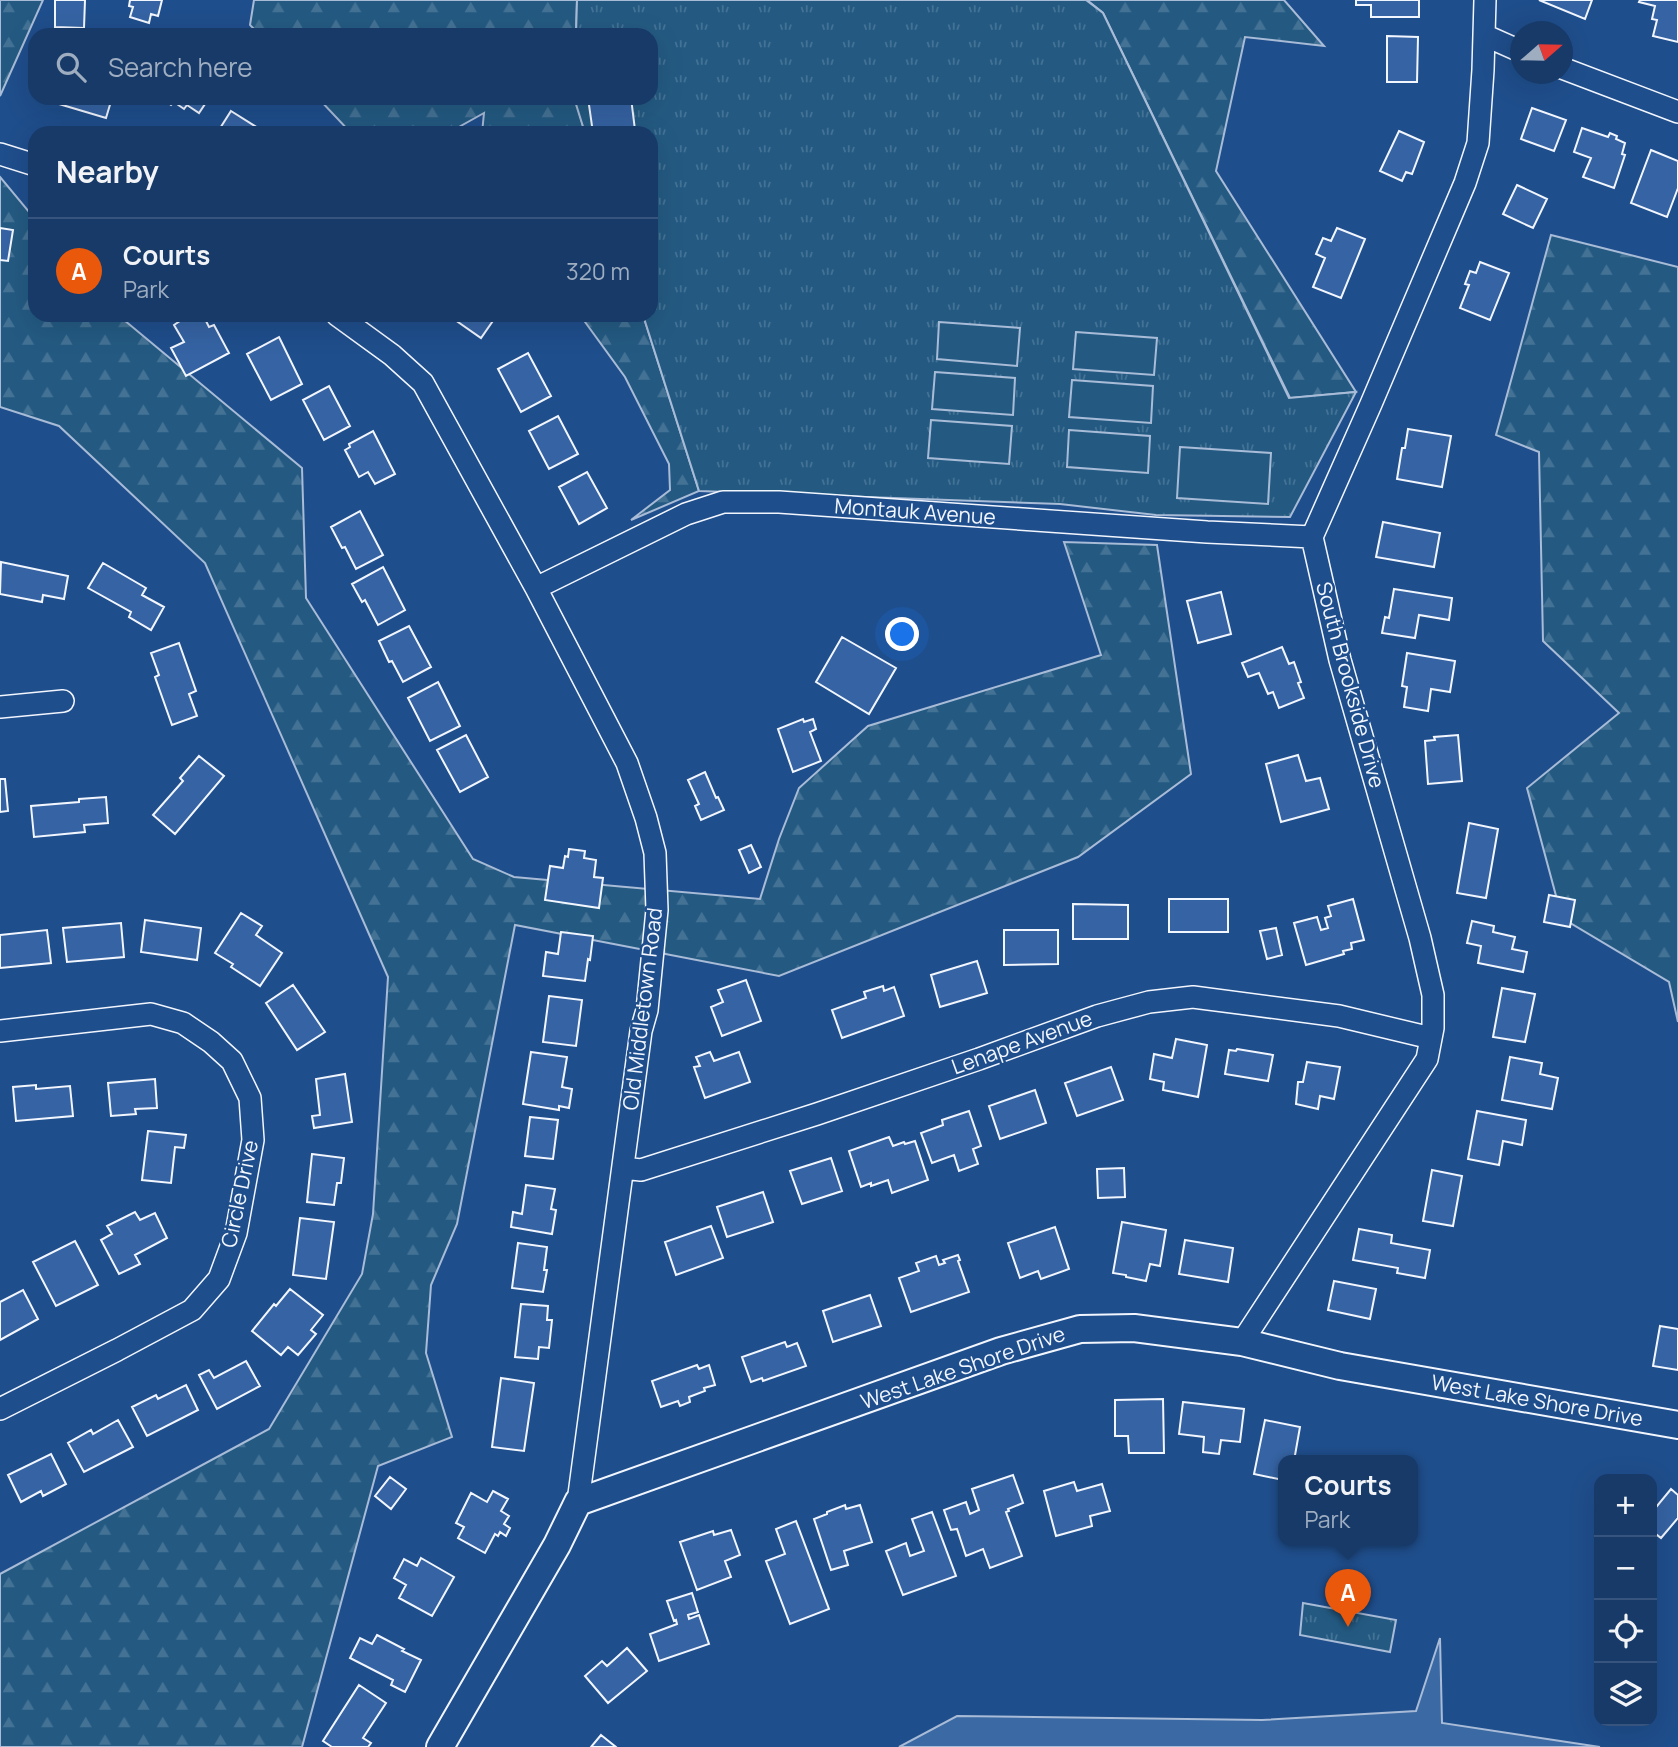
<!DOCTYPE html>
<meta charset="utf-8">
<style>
body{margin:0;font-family:Manrope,sans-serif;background:#20416f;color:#f1f3f6}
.controls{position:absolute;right:21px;bottom:21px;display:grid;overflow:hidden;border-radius:14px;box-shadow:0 7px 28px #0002}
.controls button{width:63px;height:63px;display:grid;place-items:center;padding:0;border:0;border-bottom:2px solid #36547d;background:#173a69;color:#f1f3f6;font:35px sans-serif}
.compass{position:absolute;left:1510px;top:21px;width:63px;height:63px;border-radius:50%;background:#173a69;box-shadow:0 7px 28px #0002;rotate:70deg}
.you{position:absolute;left:903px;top:635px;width:24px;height:24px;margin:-18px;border:5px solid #fff;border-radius:50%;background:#1a73e8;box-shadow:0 0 0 10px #1a73e833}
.badge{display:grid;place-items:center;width:46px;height:46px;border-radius:50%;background:#ea580c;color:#fff;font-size:23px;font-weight:700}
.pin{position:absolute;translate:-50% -58px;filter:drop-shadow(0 2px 4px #0008)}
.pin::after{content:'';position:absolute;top:37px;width:24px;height:21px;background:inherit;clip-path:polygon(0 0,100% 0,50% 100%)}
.popup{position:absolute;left:1278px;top:1455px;width:140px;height:91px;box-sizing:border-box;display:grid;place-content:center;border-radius:14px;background:#173a69;filter:drop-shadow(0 2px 5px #0005);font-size:23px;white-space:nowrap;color:#9eadc0}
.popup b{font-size:26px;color:#f1f3f6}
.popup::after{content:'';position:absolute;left:50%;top:100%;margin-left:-14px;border:14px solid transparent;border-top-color:#173a69}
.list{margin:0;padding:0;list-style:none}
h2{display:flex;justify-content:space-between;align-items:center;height:91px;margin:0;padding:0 28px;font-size:30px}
h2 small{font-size:23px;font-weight:400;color:#9eadc0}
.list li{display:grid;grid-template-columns:46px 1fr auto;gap:21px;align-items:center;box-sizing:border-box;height:105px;padding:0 28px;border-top:2px solid #36547d}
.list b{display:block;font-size:26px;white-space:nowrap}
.list p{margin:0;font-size:23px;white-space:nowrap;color:#9eadc0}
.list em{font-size:23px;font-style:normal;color:#9eadc0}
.icon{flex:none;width:38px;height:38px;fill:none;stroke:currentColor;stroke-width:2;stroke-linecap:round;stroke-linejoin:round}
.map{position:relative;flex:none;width:1678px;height:1747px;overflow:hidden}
.search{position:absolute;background:#173a69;box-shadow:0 7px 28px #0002;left:28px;top:28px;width:630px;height:77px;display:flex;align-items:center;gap:18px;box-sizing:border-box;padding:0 24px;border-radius:21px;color:#9eadc0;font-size:26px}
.panel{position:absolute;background:#173a69;box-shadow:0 7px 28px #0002;left:28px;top:126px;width:630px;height:196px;border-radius:21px}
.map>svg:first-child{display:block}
.forest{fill:url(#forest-firs);stroke:#a8bbd7;stroke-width:2}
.park{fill:url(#park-tufts);stroke:#a8bbd7;stroke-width:2}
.pitch{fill:#245a82;stroke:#a8bbd7;stroke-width:2}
.water{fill:#3b69a3;stroke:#a8bbd7;stroke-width:2}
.building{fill:#3563a3;stroke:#f2f6ff;stroke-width:2}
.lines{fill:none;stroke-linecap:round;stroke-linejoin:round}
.minor-casing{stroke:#f2f6ff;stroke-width:24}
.tertiary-casing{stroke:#f2f6ff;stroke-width:30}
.minor{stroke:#1f4e8c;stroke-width:21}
.tertiary{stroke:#1f4e8c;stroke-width:26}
.labels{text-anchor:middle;stroke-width:5;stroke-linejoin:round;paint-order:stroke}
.street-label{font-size:21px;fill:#f2f6ff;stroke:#1f4e8c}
</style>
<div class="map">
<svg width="1678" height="1747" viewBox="0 0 1678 1747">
<defs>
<pattern id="forest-firs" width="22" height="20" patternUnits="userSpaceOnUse" patternTransform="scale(1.75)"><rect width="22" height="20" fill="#245a82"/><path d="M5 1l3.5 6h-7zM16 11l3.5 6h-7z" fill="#447295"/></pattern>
<pattern id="park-tufts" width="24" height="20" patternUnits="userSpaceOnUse" patternTransform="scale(1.75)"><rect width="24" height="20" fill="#245a82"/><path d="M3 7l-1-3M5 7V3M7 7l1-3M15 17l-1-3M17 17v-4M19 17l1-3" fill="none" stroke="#447295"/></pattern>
</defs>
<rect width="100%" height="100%" fill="#1f4e8c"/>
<!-- forest -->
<path class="forest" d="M0,0H43L0,96Z
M254,0H577L576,35H260L250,25Z
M1087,0H1284L1324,46L1245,37L1216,171L1356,392L1290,398L1103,13Z
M318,98H575L585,133H482L484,113L448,133H351Z
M0,177L35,219V315H118L302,468L306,598L473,859L514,877L760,899L779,839L799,788L868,726L1101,655L1064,542L1157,545L1191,774L1078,857L779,976L515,925L457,1224L431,1285L426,1353L452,1437L378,1466L302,1747H0V1574L269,1429L362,1274L373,1214L388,977L205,563L59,426L0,407Z
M1551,235L1678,267V1022L1669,982L1562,918L1527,788L1619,713L1543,641L1539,452L1496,435Z
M580,315H643L699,491L631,520L670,490L669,464L625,377Z"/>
<!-- park -->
<path class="park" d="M577,0H1086L1103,13L1289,398L1356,392L1290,517L1156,515L1060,504L699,491L643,315H651V133H585L575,101V98H651V35H576Z
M1303,1603L1396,1620L1390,1652L1300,1635Z"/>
<!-- pitch -->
<path class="pitch" d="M939,322L1020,328L1017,366L937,359Z
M1076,332L1157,338L1154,375L1073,369Z
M935,372L1015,378L1013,415L932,409Z
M1072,380L1153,386L1151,423L1069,417Z
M931,420L1012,426L1009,464L928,458Z
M1069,430L1150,436L1148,473L1067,467Z
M1180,447L1271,453L1268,504L1177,498Z"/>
<!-- water -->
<path class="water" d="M1440,1638L1442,1723L1600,1747H899L957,1716L1262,1720L1416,1711Z"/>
<!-- building -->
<path class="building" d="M55,0H85L84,28L55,27Z
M130,0H162L158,16L151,14L149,23L130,17L133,7L129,6Z
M1356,0H1419V17H1371V5H1356Z
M1539,0H1592L1585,19Z
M1640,0H1678V42L1653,36L1657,20L1652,19L1655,6L1639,2Z
M127,30L128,35H95Z
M1387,36L1418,37L1417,82H1387Z
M60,98H112L106,118L59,104Z
M162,98H209L199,113L187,105L184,109L174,102L171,105Z
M588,98H631L635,130L615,133H593Z
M1532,108L1566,120L1554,151L1521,139Z
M231,111L266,133H217Z
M1582,128L1608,137L1610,133L1617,136L1616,139L1625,143L1622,154L1625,155L1614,188L1583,177L1591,158L1574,152Z
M1399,131L1424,142L1412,174L1406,172L1402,181L1380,171Z
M1651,150L1678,161V188L1667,217L1631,203Z
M1517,185L1547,199L1533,228L1503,214Z
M0,228L13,230L8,261L0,260Z
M1337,228L1365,239L1341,298L1313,287L1325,258L1316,254L1323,238L1331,241Z
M1480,262L1509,273L1490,320L1460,308L1469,285L1465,284L1470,271L1476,273Z
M189,315H203L209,327L214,325L229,353L186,376L171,348L184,342L174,325Z
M448,315H497L481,338Z
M279,337L302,384L271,400L247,354Z
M528,353L551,396L521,412L498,369Z
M329,386L350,426L324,440L303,400Z
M558,416L578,454L549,469L529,431Z
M1408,429L1451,436L1442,487L1397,479L1402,448H1405Z
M373,431L395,474L375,484L368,472L359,477L345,450L350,447L349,444Z
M587,472L607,508L579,524L559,487Z
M360,511L383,555L356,569L345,547L342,548L331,527Z
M1383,522L1440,533L1434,567L1376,557Z
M1,562L68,576L64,599L43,595L42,602L0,594Z
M103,563L146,588L142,595L164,607L151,630L129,617L131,612L88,588Z
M383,567L405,610L378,625L365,600L362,602L352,584Z
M1394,589L1452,598L1449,620L1419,615L1415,638L1382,633L1385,617L1389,618Z
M1221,592L1231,634L1198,643L1187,601Z
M409,626L431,667L403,682L392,661L389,662L379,641Z
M842,637L896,668L869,714L816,682Z
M179,643L196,691L189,694L197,716L172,725L155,677L159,675L151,653Z
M1282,647L1289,664L1294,662L1301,682L1298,683L1304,698L1279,708L1273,692L1268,694L1259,673L1248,677L1242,663Z
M1407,653L1455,661L1450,692L1431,689L1428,711L1404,707L1407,687L1402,686Z
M438,682L460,726L430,741L408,698Z
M803,719L804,722L813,719L816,729L810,732L821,761L793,772L778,729Z
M466,735L488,777L460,792L437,750Z
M1458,735L1462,781L1428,784L1425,741L1435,740L1434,737Z
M1298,755L1306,781L1320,778L1329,809L1281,822L1266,764Z
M199,756L224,776L175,834L153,815L183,781L180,778Z
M705,772L716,798L718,797L724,810L701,820L695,806L699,804L688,780Z
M0,779H5L8,811L0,812Z
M106,797L108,823L84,825L85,832L34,837L31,806L79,802V799Z
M1469,823L1498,829L1486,898L1457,893Z
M751,845L761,867L749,873L739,850Z
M569,849L585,851L584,858L596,860L594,877L603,878L599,908L545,900L550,866L563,868L565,856L568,857Z
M1549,895L1575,900L1570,927L1544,922Z
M1169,899H1228V932H1169Z
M1353,899L1364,940L1351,943L1352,949L1343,951L1344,954L1306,965L1294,923L1317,917L1321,930L1328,928L1325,918L1331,916L1328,906Z
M1073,904L1128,905V939H1073Z
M241,913L262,926L256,935L282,953L260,986L231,967L233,964L215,953Z
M145,920L201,928L197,960L141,952Z
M1472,921L1494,926L1493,932L1515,937L1512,949L1527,952L1523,972L1478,963L1481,946L1467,943Z
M121,923L124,957L67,962L63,928Z
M1276,928L1282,955L1267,959L1260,931Z
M47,930L51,963L0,968V935Z
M1004,930H1058V964L1004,965Z
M561,932L593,936L590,960L588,959L585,981L543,976L546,952L558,954Z
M977,961L987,993L940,1007L931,975Z
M746,980L761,1021L722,1036L711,1007L723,1002L718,990Z
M293,985L325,1032L297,1050L266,1003Z
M883,986L884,991L894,987L904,1016L842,1038L832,1010L866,998L864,992Z
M1502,988L1535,994L1525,1042L1493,1037Z
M549,996L582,1000L576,1046L543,1042Z
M1176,1039L1207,1045L1198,1097L1163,1090L1164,1082L1150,1079L1154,1054L1172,1058Z
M1237,1049L1273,1055L1268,1081L1225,1074L1229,1050L1236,1051Z
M531,1052L567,1057L562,1087L572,1089L569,1108L559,1106V1110L523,1104Z
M710,1052L714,1061L739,1052L750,1082L705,1098L694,1067L700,1066L696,1057Z
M1510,1057L1542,1063L1540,1074L1558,1078L1552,1109L1502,1100Z
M1307,1062L1340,1067L1334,1099L1320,1096L1318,1109L1296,1104L1298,1082H1303Z
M1111,1067L1123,1100L1077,1116L1065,1083Z
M345,1074L352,1122L314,1128L312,1116L320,1115L316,1079Z
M155,1079L157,1108L135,1109L136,1114L111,1116L108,1083Z
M36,1085V1089L70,1086L73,1116L16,1121L13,1087Z
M1035,1090L1046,1123L1000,1139L989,1106Z
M969,1111L981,1146L973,1149L978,1164L959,1171L954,1155L932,1163L921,1133L943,1125L942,1120Z
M1477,1111L1526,1120L1522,1145L1503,1141L1499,1165L1468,1159Z
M530,1117L558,1120L553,1159L525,1156Z
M148,1131L186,1135L184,1148L175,1147L171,1183L142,1180Z
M889,1137L893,1146L904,1142L905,1144L915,1141L928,1180L892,1193L888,1180L871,1186V1183L861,1187L849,1151Z
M312,1154L344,1158L341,1183H337L334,1205L307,1202Z
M831,1158L842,1191L802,1204L790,1171Z
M1124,1168L1125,1197L1098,1198L1097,1169Z
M1432,1170L1462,1176L1453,1226L1423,1221Z
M526,1185L555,1189L551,1209L556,1210L552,1234L511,1227L513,1212L522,1214Z
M763,1192L773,1222L727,1237L717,1207Z
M135,1212L140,1220L155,1213L167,1238L135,1255L140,1264L119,1274L101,1240L112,1234L107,1226Z
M300,1218L334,1222L326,1279L293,1275Z
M1122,1222L1166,1230L1160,1266L1150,1264L1146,1281L1126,1277V1275L1113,1273Z
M711,1226L723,1258L676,1275L665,1242Z
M1055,1227L1069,1269L1041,1279L1038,1271L1020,1278L1008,1243Z
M1359,1229L1392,1235L1391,1243L1430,1250L1425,1278L1397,1273L1398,1268L1353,1260Z
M1185,1240L1233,1248L1228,1282L1179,1274Z
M75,1241L98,1285L56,1306L33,1262Z
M518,1243L547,1247L544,1270H547L543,1292L512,1288Z
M958,1255L960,1260L958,1261L969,1292L911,1312L899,1278L919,1271L916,1263L936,1256L939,1265L945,1263L943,1260Z
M1334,1281L1376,1289L1370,1319L1328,1310Z
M290,1289L323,1315L311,1330L316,1334L298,1355L288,1347L281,1355L252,1331L274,1304L276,1306Z
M23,1290L38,1319L0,1340V1302Z
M870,1295L881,1326L833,1342L823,1311Z
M521,1304L548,1306L547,1320H552L549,1348L539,1347L538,1359L515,1357Z
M1660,1326L1678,1329V1370L1653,1366Z
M785,1342L787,1347L797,1343L806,1366L763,1381L762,1378L751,1382L742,1357Z
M246,1361L260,1386L217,1409L199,1375L209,1370L214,1378Z
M697,1365L699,1369L709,1365L715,1385L704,1388L705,1391L689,1397L690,1402L680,1406L678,1401L661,1407L652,1381Z
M501,1378L534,1383L524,1451L492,1447Z
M186,1385L198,1410L147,1436L132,1407L156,1395L158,1399Z
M1163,1399L1164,1453H1129L1128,1436H1115V1400Z
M1183,1402L1244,1409L1240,1442L1221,1440L1219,1454L1203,1452L1204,1437L1179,1434Z
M118,1420L133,1447L84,1472L68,1443L91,1430L93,1434Z
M1265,1420L1300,1427L1294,1461H1283V1480L1254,1474Z
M51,1454L66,1484L43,1496L41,1491L21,1502L8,1475Z
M1013,1475L1023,1503L1008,1509L1009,1511L1006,1512L1022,1556L990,1568L983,1549L966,1556L957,1529L951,1530L944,1510L966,1502L970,1514L979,1510L972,1489Z
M390,1477L406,1489L391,1509L375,1496Z
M1074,1482L1077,1491L1102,1484L1110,1511L1090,1516L1092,1526L1056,1536L1044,1491Z
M1671,1489L1678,1495V1518L1661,1538L1652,1531V1512Z
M493,1491L508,1499L501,1511L509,1516L504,1524L510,1528L506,1536L500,1532L498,1536L495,1534L485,1553L458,1538L464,1527L456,1523L471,1493L487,1502Z
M845,1505L846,1509L860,1505L872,1542L844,1551L848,1565L831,1570L814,1519L827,1514V1512Z
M932,1512L956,1576L903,1595L886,1551L906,1543L910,1556L924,1551L912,1519Z
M796,1521L829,1609L790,1624L766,1561L785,1554L776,1529Z
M731,1530L740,1555L725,1561L731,1577L697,1590L680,1542L713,1531L714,1535Z
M421,1558L454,1577L432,1616L399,1598L406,1585L394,1578L404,1559L417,1566Z
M692,1593L698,1612L688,1615L689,1619L699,1615L709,1644L659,1661L650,1634L677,1624L676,1620L674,1621L667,1601Z
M377,1635L404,1649L402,1651L421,1660L405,1692L391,1685L393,1680L350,1658L360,1638L372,1644Z
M627,1648L647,1671L608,1703L585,1676L602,1661L607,1666Z
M359,1685L386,1703L363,1738L371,1743L368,1747H332L323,1741Z
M601,1735L616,1747H591Z"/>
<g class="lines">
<defs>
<path id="minor" d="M1484,35L1520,51
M1562,68L1678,112
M0,154L35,165
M337,315L392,355L423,383L536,588L627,763L646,818L655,853L657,910L647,1010L641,1031L578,1502
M536,588L686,514L723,502H779L1207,532L1312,537
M0,707L63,701
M0,1031L151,1014L183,1023L211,1042L232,1061L250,1098L253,1140L236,1233L219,1279L192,1310L117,1350L0,1409
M623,1168L641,1170L817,1114L979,1059L1097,1016L1149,1002L1193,997L1339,1016L1431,1038
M1242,1342L1427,1059L1433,1028V995L1420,938L1340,660L1312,537L1371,404L1465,183L1478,143L1483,70L1485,0"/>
<path id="tertiary" d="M440,1747L557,1545L578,1502L1001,1351L1080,1329L1134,1328L1242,1342L1340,1366L1678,1425"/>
</defs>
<!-- minor casing -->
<use href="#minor" class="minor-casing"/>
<!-- tertiary casing -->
<use href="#tertiary" class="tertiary-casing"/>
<!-- minor -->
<use href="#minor" class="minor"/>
<!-- tertiary -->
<use href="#tertiary" class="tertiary"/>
</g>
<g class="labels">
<!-- street labels -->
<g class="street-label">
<text transform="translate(915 512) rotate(4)" y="7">Montauk Avenue</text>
<text transform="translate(1350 685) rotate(75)" y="7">South Brookside Drive</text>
<text transform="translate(643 1009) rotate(-83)" y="7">Old Middletown Road</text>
<text transform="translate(1022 1043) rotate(-20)" y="7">Lenape Avenue</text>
<text transform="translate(240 1194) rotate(-78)" y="7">Circle Drive</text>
<text transform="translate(963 1368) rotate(-19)" y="7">West Lake Shore Drive</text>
<text transform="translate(1537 1401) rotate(10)" y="7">West Lake Shore Drive</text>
</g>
</g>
</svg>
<div class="controls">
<button>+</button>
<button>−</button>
<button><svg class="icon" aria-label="locate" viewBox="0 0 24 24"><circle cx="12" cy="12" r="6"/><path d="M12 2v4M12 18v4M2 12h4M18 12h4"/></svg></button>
<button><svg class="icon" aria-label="layers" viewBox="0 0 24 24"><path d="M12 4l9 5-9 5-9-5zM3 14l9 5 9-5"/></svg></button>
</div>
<svg class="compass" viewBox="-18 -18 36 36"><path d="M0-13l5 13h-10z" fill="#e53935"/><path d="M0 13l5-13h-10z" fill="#9eadc0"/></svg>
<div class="you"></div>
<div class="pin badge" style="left:1348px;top:1627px">A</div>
<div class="popup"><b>Courts</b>Park</div>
<div class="search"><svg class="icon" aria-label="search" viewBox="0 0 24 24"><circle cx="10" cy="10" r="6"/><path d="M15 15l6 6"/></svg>Search here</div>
<section class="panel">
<h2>Nearby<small></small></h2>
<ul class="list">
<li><span class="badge">A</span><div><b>Courts</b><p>Park</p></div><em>320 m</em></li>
</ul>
</section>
</div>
